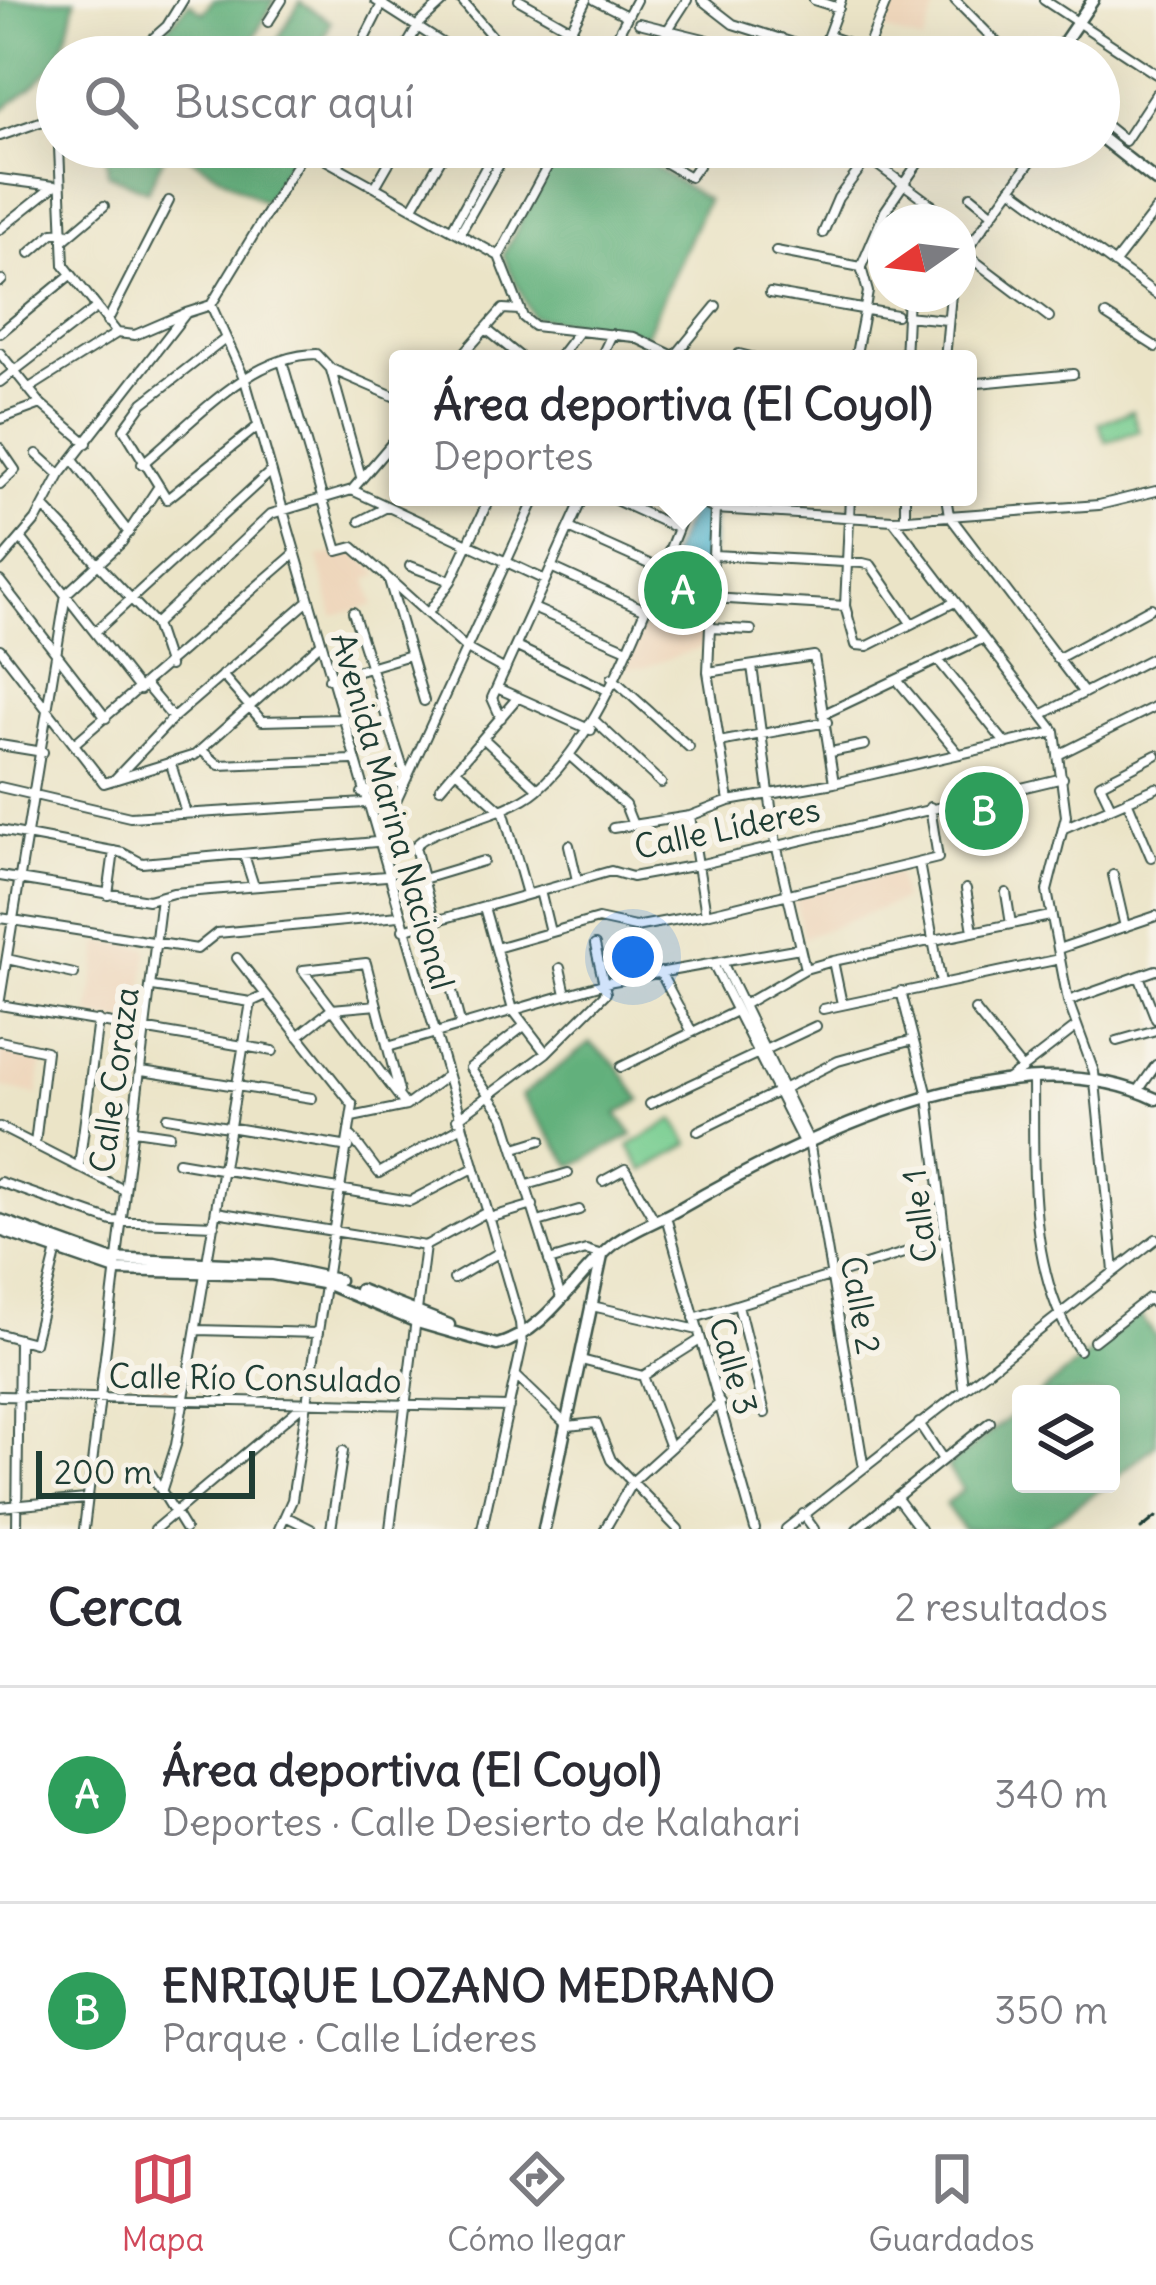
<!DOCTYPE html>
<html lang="es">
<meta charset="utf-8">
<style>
body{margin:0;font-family:Delius,sans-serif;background:#f7f7f7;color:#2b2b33}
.controls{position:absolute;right:36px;bottom:36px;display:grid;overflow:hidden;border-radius:12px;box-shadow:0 12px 48px #0002}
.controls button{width:108px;height:108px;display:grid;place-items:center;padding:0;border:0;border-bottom:3px solid #e1e1e2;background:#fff;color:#2b2b33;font:60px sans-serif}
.compass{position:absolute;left:868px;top:204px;width:108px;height:108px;border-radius:50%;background:#fff;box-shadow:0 12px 48px #0002;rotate:256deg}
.scale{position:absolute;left:36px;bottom:30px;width:219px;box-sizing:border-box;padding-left:12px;border:6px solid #1f3d34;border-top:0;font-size:33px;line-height:42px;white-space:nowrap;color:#1f3d34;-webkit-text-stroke:9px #f7f3e8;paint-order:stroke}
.you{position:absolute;left:633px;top:957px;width:42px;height:42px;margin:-30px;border:9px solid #fff;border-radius:50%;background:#1a73e8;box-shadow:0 0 0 18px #1a73e833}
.badge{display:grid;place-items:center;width:78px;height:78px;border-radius:50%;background:#d1495b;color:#fff;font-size:39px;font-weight:700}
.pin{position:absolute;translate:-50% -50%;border:6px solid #fff;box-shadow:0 3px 12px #0006}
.popup{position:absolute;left:389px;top:350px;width:588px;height:156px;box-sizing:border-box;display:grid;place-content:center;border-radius:12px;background:#fff;filter:drop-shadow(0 3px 9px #0005);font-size:39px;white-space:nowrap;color:#7c7c81}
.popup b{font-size:45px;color:#2b2b33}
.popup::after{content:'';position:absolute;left:50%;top:100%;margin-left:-24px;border:24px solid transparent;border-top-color:#fff}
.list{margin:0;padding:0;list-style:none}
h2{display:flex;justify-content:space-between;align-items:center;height:156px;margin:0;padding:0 48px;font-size:51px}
h2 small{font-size:39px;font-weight:400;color:#7c7c81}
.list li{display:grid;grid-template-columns:78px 1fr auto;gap:36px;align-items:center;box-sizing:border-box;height:216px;padding:0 48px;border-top:3px solid #e1e1e2}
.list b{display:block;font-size:45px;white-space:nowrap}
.list p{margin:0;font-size:39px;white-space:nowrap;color:#7c7c81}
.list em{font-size:39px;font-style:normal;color:#7c7c81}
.icon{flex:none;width:66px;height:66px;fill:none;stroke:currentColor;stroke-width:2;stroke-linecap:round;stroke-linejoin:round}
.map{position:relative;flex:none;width:1156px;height:1529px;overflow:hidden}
.search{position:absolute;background:#fff;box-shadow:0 12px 48px #0002;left:36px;right:36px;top:36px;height:132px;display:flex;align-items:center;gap:30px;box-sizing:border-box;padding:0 42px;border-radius:66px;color:#7c7c81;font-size:45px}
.sheet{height:588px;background:#fff}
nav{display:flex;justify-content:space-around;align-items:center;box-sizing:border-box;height:168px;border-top:3px solid #e1e1e2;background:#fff;font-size:33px;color:#7c7c81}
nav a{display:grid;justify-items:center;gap:6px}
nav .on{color:#d1495b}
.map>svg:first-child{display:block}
.built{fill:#eed6bb}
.green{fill:#78cd91;stroke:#4c8562;stroke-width:3}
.forest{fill:#62b07b;stroke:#407658;stroke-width:3}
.water{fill:#4db2cc;stroke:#367880;stroke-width:3}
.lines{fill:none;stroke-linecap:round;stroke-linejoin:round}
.minor-casing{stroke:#3e564a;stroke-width:12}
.secondary-casing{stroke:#3e564a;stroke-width:15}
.minor{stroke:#fff;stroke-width:8}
.secondary{stroke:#fff;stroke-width:10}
.rail{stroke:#1f3d34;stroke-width:3}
.labels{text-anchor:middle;stroke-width:12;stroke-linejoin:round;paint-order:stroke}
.street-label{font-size:33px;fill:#1f3d34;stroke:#f7f3e8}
</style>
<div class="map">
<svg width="1156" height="1529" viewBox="0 0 1156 1529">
<rect width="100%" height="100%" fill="#f7f3e8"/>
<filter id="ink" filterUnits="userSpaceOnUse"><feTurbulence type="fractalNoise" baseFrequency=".00833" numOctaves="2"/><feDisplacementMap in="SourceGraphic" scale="24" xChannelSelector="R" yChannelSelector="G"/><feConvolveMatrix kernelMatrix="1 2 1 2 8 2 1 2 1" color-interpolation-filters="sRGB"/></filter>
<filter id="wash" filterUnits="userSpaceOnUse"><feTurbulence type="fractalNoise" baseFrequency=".004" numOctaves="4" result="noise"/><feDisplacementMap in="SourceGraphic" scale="48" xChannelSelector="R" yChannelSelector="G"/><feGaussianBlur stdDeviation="2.7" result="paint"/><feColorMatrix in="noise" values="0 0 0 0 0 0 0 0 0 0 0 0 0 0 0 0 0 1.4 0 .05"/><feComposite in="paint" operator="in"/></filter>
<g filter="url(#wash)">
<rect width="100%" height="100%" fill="#ebe4c7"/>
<!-- built -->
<path class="built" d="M894,0H926L935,9L923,43L883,29Z
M351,549L380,575L367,579L374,605L333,616L318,557Z
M708,613L705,646L643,668L624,667L641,627Z
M897,872L903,900L803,938L794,894Z
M100,941L148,948L139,1025L89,1016Z
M0,1048L42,1055L38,1095L0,1087Z
M155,1361L186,1364L182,1396L151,1394Z"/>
<!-- green -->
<path class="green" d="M1132,411L1139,431L1106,442L1099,423Z
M666,566H711L708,613L641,627Z
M674,1119L689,1144L644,1171L629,1146Z"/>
<!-- forest -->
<path class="forest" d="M0,0H75C63,64 51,73 0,112Z
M213,0H275L253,39L272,49L300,2L331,22L315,57H142L189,3L203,13Z
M106,147H169L147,191L108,174Z
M173,147H299L265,203Z
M560,147H624L707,200L646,335L532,317L503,255Z
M590,1043L616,1064L641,1100L617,1114L633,1135L572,1166L521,1096Z
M1139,1314L1156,1337V1444L1111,1482V1394H1039Z
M1021,1408V1484H1109L1041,1529H963L945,1504L963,1490L947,1467Z"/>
<!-- water -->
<path class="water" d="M692,508L713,517L711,566H666Z"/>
</g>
<g filter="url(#ink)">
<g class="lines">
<defs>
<path id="minor" d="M375,0L464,57
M461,0L496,41L533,57
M519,0L572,30
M595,0L627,16
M702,0L733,24L822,52
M814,0L839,8
M955,0L1011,57
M1044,0L1156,74
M268,22L282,0
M639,23L708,40
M828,36L890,57
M132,57L167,26L183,0
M355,57L384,0
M400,57L420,23L445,0
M557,57L586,0
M606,57L636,0
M661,57L667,31L687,0
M775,57L781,38
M820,57L841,0
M864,57L887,0
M1099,120L1125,141L1156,94
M0,136L57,116
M59,147L64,265L117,333
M638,147L690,177L711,147
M306,149L499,256L523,317L534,326L634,337L680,359
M338,166L349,147
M0,179L54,186
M375,187L398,147
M1011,188L1156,294
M971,196L992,213
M413,207L448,147
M0,229L54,186
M452,229L497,147
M460,233L509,147
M823,233L838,198L868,158L940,211L934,222
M65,239L104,206
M776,251L861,267
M963,252L1049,317
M30,253L53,233L65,232
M499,256L558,147
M958,262L1041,147
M1114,264L1156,210
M861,267L885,211L929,147
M0,282L2,280
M770,293L896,315
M211,305L245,380L520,1323L522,1345L482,1529
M1106,315L1156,347
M906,316L947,320
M107,322L169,201
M486,329L523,359
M0,333L69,276
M225,339L143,403L124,429L167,499L257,427
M0,353L41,404L87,443
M739,354L759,359
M675,356L716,306
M459,359L503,309L519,310
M557,359L578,332
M600,359L612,334
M855,359L868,292L861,267
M905,359L908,294
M945,359L951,294
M282,361L338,551L353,547L467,649L505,670
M331,370L361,477
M0,382L96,308
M968,384L1073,374
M28,389L117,333L135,335L186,313
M0,419L41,404
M0,448L15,470L0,484
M37,454L60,475
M73,460L129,533
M142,464C190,425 250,354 317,354L331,369L398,398
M352,490L545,580
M609,497L677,528
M850,497L845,606L856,645L868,646L955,602
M946,497L949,515L1084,693
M691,498L715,509L893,520L1099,505L1156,491
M44,507L155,624L169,666
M715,509L708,672L729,801
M905,519V497
M893,520L1055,732L1066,816L1047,891L1068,1001L1094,1072L1114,1271
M360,521L387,507
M569,528L660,569
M21,538L140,690
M714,555L863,563L871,565L911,623
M0,562L36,520L60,475L186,313L211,305L307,147
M410,566L451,581
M551,567L643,609
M389,580L424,701
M0,581L106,718
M712,598L845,606
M533,608L625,648
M353,612L406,778
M428,613L451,581L490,497
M155,624L271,514L352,490L398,436
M710,628L751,630
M95,632L269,473
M517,647L607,690
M0,649L104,783L195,755L319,645
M1057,659L1151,608
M938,660L1006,744
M752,666L776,844L805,969
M708,672L814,656L834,783
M222,675L262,721L341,719
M612,678L689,747
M329,679L410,655
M897,680L959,754
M146,686L173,718
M497,688L591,730
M826,713L982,639
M1045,713L1156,656
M501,718L492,698L583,497
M595,721L661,783
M483,738L538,789
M719,742L827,722
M74,744L293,555
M0,745L43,752
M201,750L219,765L352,760
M831,752L865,745
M1060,754L1156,706
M569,755L625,805L633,825
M171,764L185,810
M456,770L504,813L527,894
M115,779L173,718L306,603
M0,787L130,817L365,803
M440,788L518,697
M362,793L405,780
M1127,800L1151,857
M1111,807L1100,784L1156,755
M690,816L706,914
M613,828L690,816L729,801L834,783L1055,732
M1064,828L1156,788
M0,830L123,853L142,863L376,842
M381,834L536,497
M569,845L577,880
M244,855L254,886
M919,863L941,983
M1113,875L1125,927
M0,876L148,900L173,893L386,876
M423,879L483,861
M966,889L973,931
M540,891L550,932
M1006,893L1011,924
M108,895L114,851
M484,907L513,1010L546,1053
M0,918L197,949L217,933L399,916
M403,930L611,871L632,877L698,865L1063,778
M496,948L598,919L635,927L706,914L938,858L930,807
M1058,949L1156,916
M237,958L353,1105L292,1500L279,1529
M7,959L74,974
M833,961L842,1004
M722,962L809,1141L863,1463
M713,964L804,1144
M560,968L566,994
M660,972L692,1032
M1139,976L1156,1019
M153,987L251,1002L266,995
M901,991L928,1096L963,1386
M0,999L66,594L122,542L157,489
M1068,1001L1156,970
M0,1005L273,1051
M743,1005L805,969L833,961L1050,916
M823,1009L1060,959
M975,1010L1022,1069
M461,1026L415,847C426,827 506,817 537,790C608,729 653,585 691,497
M524,1026L470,1068L504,1117L561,1298
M298,1036L332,1009L377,1005
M0,1041L46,1051L35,1144
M1117,1041L1156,1030
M388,1047L613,981L800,948
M621,1067L736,1011
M142,1071L312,1098
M1006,1081L1076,1027
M1033,1081C1034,1171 1027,1273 1079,1350
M785,1088L838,1061L913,1040
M399,1091L366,963L303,970L406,1106
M1138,1091L1156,1065
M650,1104L816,1026
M167,1117L349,1147
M352,1117L406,1106L445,1077
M457,1119L546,1053L606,993L595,945
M0,1127L122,1189
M134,1130L169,1135
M698,1131L777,1092
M352,1137L379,1173L459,1128
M515,1148L541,1140
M178,1162L410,1201L472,1169
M79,1166L98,1020
M603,1181L625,1169L655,1221
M0,1182L112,1221L214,1225
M527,1185L568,1173
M216,1212L425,1246L487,1212
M666,1217L755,1529
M489,1218L533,1205
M538,1222L579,1210
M549,1261L586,1250L602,1255
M454,1279L500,1252
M738,1305L765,1413
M592,1306L698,1330
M694,1318L946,1240
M196,1330L318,1333
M0,1334L34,1343L57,1250
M1094,1341L1149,1298L1156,1306
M581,1360L643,1376L700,1340
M516,1376L568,1426L596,1423L611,1460L678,1529
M643,1376L669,1445
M0,1396L509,1407
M919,1423L942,1458
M151,1474L185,1529
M162,1489L176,1445L251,1002
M896,1497L920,1529
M0,1507L86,1499
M803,1514L814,1529
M287,1517L311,1529
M17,1529L19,1339
M84,1529L161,897
M155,1529L304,1404
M331,1529L343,1451
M390,1529L425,1246
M605,1529L632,1482L720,1403
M786,1529L1156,1239
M857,1529L990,1422"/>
<path id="secondary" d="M1054,57L1093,0
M1099,136L1156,181
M0,1220L108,1259L272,1266L338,1280
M0,1230L116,1270L272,1274L327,1284L417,1322L497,1345C548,1331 575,1275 614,1244C634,1229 658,1221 679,1209C802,1138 1014,1032 1156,1099
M360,1290L449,1325
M544,1529L602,1256"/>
</defs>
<!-- minor casing -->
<use href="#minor" class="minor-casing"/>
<!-- secondary casing -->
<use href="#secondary" class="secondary-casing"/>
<!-- minor -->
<use href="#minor" class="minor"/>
<!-- secondary -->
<use href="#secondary" class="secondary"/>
<!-- rail -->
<path class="rail" d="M1141,1529L1156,1517"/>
</g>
</g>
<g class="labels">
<!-- street labels -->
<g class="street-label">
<text transform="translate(393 811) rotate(74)" y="12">Avenida Marina Nacional</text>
<text transform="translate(727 828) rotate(-12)" y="12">Calle Líderes</text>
<text transform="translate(114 1080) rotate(-82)" y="12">Calle Coraza</text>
<text transform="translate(919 1216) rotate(-97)" y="12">Calle 1</text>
<text transform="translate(861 1305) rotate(80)" y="12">Calle 2</text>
<text transform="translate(734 1366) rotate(74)" y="12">Calle 3</text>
<text transform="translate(255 1378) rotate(1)" y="12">Calle Río Consulado</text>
</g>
</g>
</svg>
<div class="controls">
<button><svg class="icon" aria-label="layers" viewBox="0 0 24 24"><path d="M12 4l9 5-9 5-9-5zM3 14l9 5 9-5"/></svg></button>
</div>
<svg class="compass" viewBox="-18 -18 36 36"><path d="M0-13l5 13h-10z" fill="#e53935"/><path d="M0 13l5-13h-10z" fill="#7c7c81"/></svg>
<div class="scale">200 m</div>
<div class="you"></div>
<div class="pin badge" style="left:683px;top:590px;background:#2e9e5b">A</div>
<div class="popup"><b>Área deportiva (El Coyol)</b>Deportes</div>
<div class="pin badge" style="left:984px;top:811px;background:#2e9e5b">B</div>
<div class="search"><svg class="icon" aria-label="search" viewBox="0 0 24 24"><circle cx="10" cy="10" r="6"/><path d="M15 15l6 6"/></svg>Buscar aquí</div>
</div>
<section class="sheet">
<h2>Cerca<small>2 resultados</small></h2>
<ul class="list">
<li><span class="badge" style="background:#2e9e5b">A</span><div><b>Área deportiva (El Coyol)</b><p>Deportes · Calle Desierto de Kalahari</p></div><em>340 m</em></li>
<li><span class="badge" style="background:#2e9e5b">B</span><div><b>ENRIQUE LOZANO MEDRANO</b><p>Parque · Calle Líderes</p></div><em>350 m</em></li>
</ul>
</section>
<nav>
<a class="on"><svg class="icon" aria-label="map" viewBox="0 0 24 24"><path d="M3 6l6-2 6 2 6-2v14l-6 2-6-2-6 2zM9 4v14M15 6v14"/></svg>Mapa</a>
<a><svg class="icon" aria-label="directions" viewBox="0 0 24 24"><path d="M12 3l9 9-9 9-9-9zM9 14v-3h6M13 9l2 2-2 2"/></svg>Cómo llegar</a>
<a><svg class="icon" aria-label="saved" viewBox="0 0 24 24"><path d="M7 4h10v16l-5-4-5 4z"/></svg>Guardados</a>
</nav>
